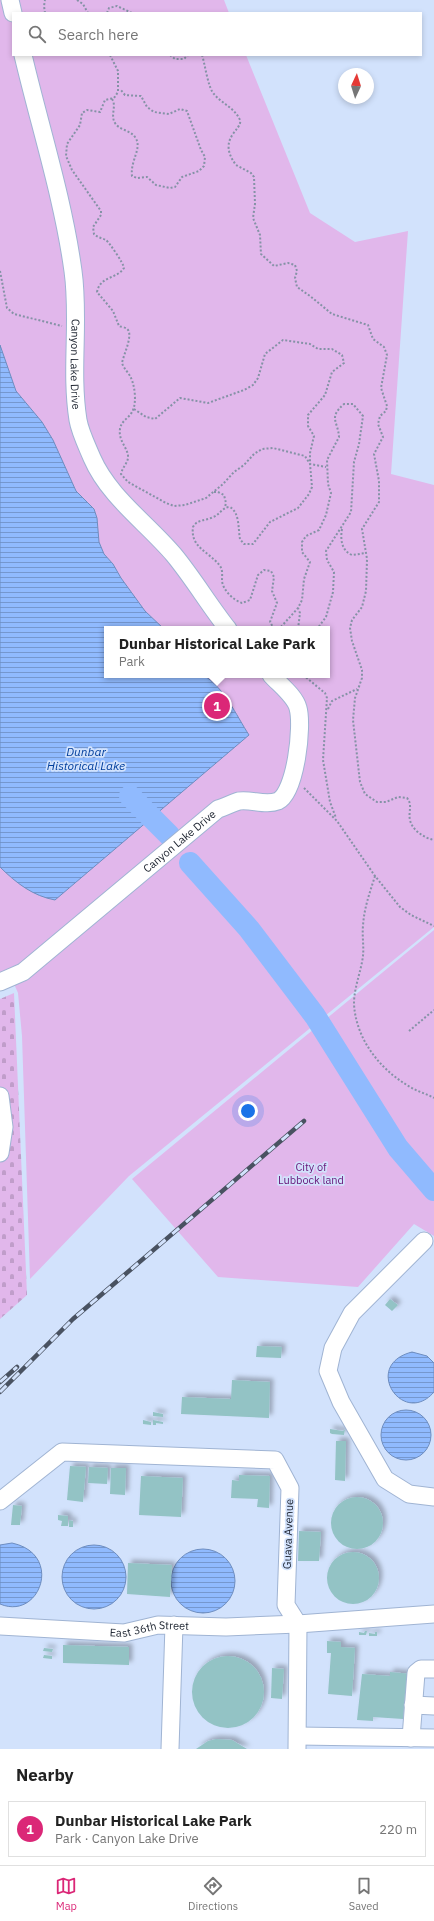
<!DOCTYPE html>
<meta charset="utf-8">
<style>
body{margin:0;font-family:"IBM Plex Sans",sans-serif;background:#f6f6f6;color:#222}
.compass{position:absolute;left:338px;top:68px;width:36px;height:36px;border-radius:50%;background:#fff;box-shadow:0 2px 6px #0003;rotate:4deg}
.you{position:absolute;left:248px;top:1111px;width:14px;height:14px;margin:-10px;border:3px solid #fff;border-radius:50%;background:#1a73e8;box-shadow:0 0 0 6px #1a73e833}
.badge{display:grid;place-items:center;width:26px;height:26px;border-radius:50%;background:#db2777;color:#fff;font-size:13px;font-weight:700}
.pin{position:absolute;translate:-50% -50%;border:2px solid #fff;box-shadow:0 1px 4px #0006}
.popup{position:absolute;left:104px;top:626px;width:226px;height:52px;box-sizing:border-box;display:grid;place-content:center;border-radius:0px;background:#fff;filter:drop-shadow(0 1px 3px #0005);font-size:13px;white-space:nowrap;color:#767676}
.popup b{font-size:15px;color:#222}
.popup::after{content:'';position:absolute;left:50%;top:100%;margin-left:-8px;border:8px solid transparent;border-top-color:#fff}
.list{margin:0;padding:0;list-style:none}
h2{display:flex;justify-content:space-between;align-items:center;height:52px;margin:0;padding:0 16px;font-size:17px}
h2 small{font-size:13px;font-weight:400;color:#767676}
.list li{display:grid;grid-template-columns:26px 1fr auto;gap:12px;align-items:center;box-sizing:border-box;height:56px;margin:0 8px 8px;padding:0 8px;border:1px solid #e0e0e0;border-radius:0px}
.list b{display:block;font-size:15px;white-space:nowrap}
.list p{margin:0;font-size:13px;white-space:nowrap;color:#767676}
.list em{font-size:13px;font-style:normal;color:#767676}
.icon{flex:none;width:22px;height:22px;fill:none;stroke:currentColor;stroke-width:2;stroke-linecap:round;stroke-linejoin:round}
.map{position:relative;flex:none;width:434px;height:1749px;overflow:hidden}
.search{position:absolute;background:#fff;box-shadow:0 2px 6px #0003;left:12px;right:12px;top:12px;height:44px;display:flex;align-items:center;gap:10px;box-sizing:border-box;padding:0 14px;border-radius:0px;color:#767676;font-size:15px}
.sheet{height:116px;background:#fff}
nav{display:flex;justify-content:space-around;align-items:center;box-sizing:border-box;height:56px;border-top:1px solid #e0e0e0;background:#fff;font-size:11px;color:#767676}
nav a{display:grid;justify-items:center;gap:2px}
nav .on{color:#db2777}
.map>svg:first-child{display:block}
.green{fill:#e1b7eb;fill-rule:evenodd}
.cemetery{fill:url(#cemetery-stones)}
.water{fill:url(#water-rules);stroke:#6d8dc0}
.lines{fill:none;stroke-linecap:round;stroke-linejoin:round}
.river{stroke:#90bafe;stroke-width:22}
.building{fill:#93c3c5;filter:url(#shadow)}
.minor-casing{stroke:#a0b4d3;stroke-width:19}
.path{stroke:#8592a6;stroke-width:2;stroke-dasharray:2 2;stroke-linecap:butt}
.minor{stroke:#fff;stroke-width:17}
.rail-casing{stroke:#495261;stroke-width:4.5}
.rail{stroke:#d2e2fc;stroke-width:3;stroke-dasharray:9;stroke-linecap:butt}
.labels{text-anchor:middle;stroke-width:3.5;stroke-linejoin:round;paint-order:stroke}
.street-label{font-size:11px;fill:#1c232f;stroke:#d2e2fc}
.park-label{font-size:11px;fill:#671578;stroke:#d2e2fc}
.water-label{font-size:12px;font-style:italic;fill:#003e9c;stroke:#d2e2fc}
</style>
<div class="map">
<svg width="434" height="1749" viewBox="0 0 434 1749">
<defs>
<pattern id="cemetery-stones" width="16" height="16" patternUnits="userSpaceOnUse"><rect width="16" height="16" fill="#e1b7eb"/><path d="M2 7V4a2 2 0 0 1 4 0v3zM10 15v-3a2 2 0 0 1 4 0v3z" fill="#c09dca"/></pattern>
<pattern id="water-rules" width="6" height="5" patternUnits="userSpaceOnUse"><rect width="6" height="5" fill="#90bafe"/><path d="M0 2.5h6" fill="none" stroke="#7597ce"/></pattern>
<filter id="shadow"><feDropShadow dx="3.5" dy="-3.5" stdDeviation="2" flood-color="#0004"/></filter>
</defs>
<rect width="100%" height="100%" fill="#d2e2fc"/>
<!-- green -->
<path class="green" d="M0,0H224L229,13H13V55H246L310,213L355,242L408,231L391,474L434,485V927L129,1176L30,1279L22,1036L18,993L8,970L0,974ZM107,629H327V675H107Z
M434,930V1236L414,1224L358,1287L218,1277L132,1179Z"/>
<!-- cemetery -->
<path class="cemetery" d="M14,993L27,1295L0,1319V999Z"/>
<!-- water -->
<path class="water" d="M0,345L16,391L42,422L53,440L76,491L94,509L97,518L99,542L104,554L113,564L121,578L145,611L164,629H107V675H203C224,687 236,715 249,735L55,900C33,896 16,883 0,867Z
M412,1352L427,1356L434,1363V1392C403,1428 361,1365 412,1352Z
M381 1435a25 25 0 1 1 50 0a25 25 0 1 1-50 0Z
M12,1543C64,1554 40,1621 0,1604V1545Z
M62 1577a32 32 0 1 1 64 0a32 32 0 1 1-64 0Z
M171 1581a32 32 0 1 1 64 0a32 32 0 1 1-64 0Z"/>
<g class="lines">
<!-- river -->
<path class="river" d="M130,796L169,835
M190,863L249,929L315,1016L398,1148L434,1190"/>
</g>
<!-- building -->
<path class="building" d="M390,1299L398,1305L392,1311L385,1305Z
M257,1346L282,1347L281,1358L256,1357Z
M232,1380L270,1382L269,1418L181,1414L182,1397L231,1399Z
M153,1412L163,1414V1417L153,1416Z
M143,1420L151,1422V1425L143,1424Z
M153,1420L163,1422V1424L156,1423V1425H153Z
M330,1429L343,1431L345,1429L344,1435L332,1434L330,1433Z
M336,1441H346L345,1481L335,1480Z
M70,1466L86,1467L83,1502L67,1500Z
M89,1467L108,1468L107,1484L88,1483Z
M111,1468H126L125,1495L110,1494Z
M239,1475L270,1476L269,1508L257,1507L258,1499L231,1498L232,1480L239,1481Z
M141,1476L183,1478L181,1517L139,1515Z
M331 1523a26 26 0 1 1 52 0a26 26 0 1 1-52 0Z
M13,1505L22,1506L20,1525H11Z
M58,1515L68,1516V1526H61L62,1521L58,1520Z
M69,1520L73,1521V1527H69Z
M299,1531L321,1532L319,1561H298Z
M327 1578a26 26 0 1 1 52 0a26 26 0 1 1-52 0Z
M128,1563L172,1565L170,1597L127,1594Z
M365,1631H367L366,1635H359V1632L364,1633Z
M375,1632H377V1636H369V1633L375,1634Z
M327,1641L341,1642V1647L355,1648L352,1696L328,1694L331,1653H327Z
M63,1645L129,1647V1665L63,1663Z
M44,1648L53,1649L52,1652L43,1651Z
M44,1655L52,1656V1659L43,1658Z
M192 1692a36 36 0 1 1 72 0a36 36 0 1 1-72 0Z
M272,1668L284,1669L282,1699L271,1698Z
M390,1672L412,1674L410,1694L405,1693L403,1719L373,1717V1721L357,1720L362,1674L390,1676Z
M216,1739L232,1740L247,1749H196L208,1741Z"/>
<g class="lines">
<defs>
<g id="minor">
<path d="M10,0L13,13"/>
<path id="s1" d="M23,55C40,127 63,198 73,271C80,320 70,370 78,420C80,432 87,446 92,458C109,497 147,523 174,555C193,578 209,605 228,629"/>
<path id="s2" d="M0,982L23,972L218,809C225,807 232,803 239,801C251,799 266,806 278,801C296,792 303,725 298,708C295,696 279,684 271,675"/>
<path d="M0,1096L4,1127L0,1153"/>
<path d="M424,1241L352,1313L333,1348L328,1371L341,1402L385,1479L409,1494L434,1497"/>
<path d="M0,1501L62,1452L275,1460L290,1488L286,1605L298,1624L297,1749"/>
<path id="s3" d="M0,1626L124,1633L158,1625L226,1627L298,1624L434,1614"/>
<path d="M413,1705L434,1706"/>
<path d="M298,1736L434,1738"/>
<path d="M411,1738L416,1673L421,1669H434"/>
<path d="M170,1749L174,1625"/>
</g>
</defs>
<!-- minor casing -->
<use href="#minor" class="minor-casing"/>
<!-- path -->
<path class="path" d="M77,0L83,4L88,13
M45,13L44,6L45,0
M107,13L109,8L117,6L132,13
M110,55L118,71V92L114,98L105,100L100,112L87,110L82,113L80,125L67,144L66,156L72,170L101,211V215L93,227L94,234C98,238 102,238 106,240C109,242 124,264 124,268C117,279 100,276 97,292L113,311L119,326C121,327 125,327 127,329C134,334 123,356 122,363C124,369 129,373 131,378C135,386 137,404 132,412C129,418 121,421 120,429C118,441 129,449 128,458C127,464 122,468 121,474L128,482L166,503L174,506L185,505L206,498L223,484L234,472L244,465L254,454L262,449L273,448L305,456L310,464L312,487L309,494L298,508L270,522L253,544H244L240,539C238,529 240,513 230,507C222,507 220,515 213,517C206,521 197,519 193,527C190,548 210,552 220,566C223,570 222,576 222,581C223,590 233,600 242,603L250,600L258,575L264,570L271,571L274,577L272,591L277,603L270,622L273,627L280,628L298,608L302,600L304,579L310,562L302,552V542L306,536L319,530L326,515L331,493L328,484L327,460L339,437C338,421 328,418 344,404H353L363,416L359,444L354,462L351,512L326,551L327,560L334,572L333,592L326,617L317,629
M170,55L175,59H184L188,55
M202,55C205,64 208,88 214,94C222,104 234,107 240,120C243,130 216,138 236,165L251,173L254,177L255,204L253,218L260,235L261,254L274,266L288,263L295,265L297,271L295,278L297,287L310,296L332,314L368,325L373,339L384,347L387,355L381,388L387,406L386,411L380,416L378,424L383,437L374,454L379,481V502L362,529L367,559L366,591L362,607L352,620L350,628L352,641L362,670V678L355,698L353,720L360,782L365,794L377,802H386L398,797L407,798C413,805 408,812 410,820C412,830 424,838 434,840
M112,99C117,106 110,115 115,123C119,130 130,130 135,137C143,148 130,160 132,176L137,178L147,177L156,185L170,188L175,187L182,177L199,171L204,166L205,157L201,150L187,111L180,109L169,114L154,112L147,107L141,96L125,95L120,89
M0,271L7,308L14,314L62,326
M134,409L146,417L155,419L180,398L208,403L244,390L253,385L258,378L265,354L283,340L310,344L318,349H332L342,355L344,363L332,372L325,395L308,415V426L314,436L310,453V464L326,467
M214,492H218L224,495L226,503L225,507
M342,529C340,540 342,551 352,555L366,553
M298,629L300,613L298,608
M303,675L325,693L327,698L323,760L330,802L336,818
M328,709L332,701L357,689
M304,788L337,821L375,876L400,907L411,915L434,926
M375,876C370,892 364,908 363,926C362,936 364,946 363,956C361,972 354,987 354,1004C356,1040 381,1071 412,1088C419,1092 427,1094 434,1098
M409,1031L434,1010"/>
<!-- minor -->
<use href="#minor" class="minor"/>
<defs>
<path id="rail" d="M0,1382L17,1367
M0,1392L73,1319L304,1121"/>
</defs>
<!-- rail casing -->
<use href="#rail" class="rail-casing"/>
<!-- rail -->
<use href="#rail" class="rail"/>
</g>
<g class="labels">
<!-- street labels -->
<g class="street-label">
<text dy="4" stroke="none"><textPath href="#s1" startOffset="315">Canyon Lake Drive</textPath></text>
<text dy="4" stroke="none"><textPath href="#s2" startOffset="229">Canyon Lake Drive</textPath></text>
<text transform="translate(288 1534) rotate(-88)" y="4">Guava Avenue</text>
<text dy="4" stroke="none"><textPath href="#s3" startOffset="150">East 36th Street</textPath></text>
</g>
<!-- park labels -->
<g class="park-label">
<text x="311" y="1171">City of<tspan x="311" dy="13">Lubbock land</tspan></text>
</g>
<!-- water labels -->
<g class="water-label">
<text x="86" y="756">Dunbar<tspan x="86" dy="14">Historical Lake</tspan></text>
</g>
</g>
</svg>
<svg class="compass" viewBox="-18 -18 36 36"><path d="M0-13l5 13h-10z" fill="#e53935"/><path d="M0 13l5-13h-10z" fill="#767676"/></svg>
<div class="you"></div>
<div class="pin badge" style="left:217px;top:706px">1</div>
<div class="popup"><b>Dunbar Historical Lake Park</b>Park</div>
<div class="search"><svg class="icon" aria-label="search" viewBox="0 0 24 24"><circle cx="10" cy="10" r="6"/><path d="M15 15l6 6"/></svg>Search here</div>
</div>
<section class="sheet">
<h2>Nearby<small></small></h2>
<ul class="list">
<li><span class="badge">1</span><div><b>Dunbar Historical Lake Park</b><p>Park · Canyon Lake Drive</p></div><em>220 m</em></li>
</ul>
</section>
<nav>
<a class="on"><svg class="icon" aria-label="map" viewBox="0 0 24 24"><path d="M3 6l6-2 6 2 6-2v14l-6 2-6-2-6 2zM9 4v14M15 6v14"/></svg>Map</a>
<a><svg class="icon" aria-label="directions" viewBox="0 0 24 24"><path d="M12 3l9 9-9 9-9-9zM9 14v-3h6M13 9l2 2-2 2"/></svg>Directions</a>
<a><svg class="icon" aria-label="saved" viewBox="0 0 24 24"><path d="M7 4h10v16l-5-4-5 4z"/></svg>Saved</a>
</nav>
